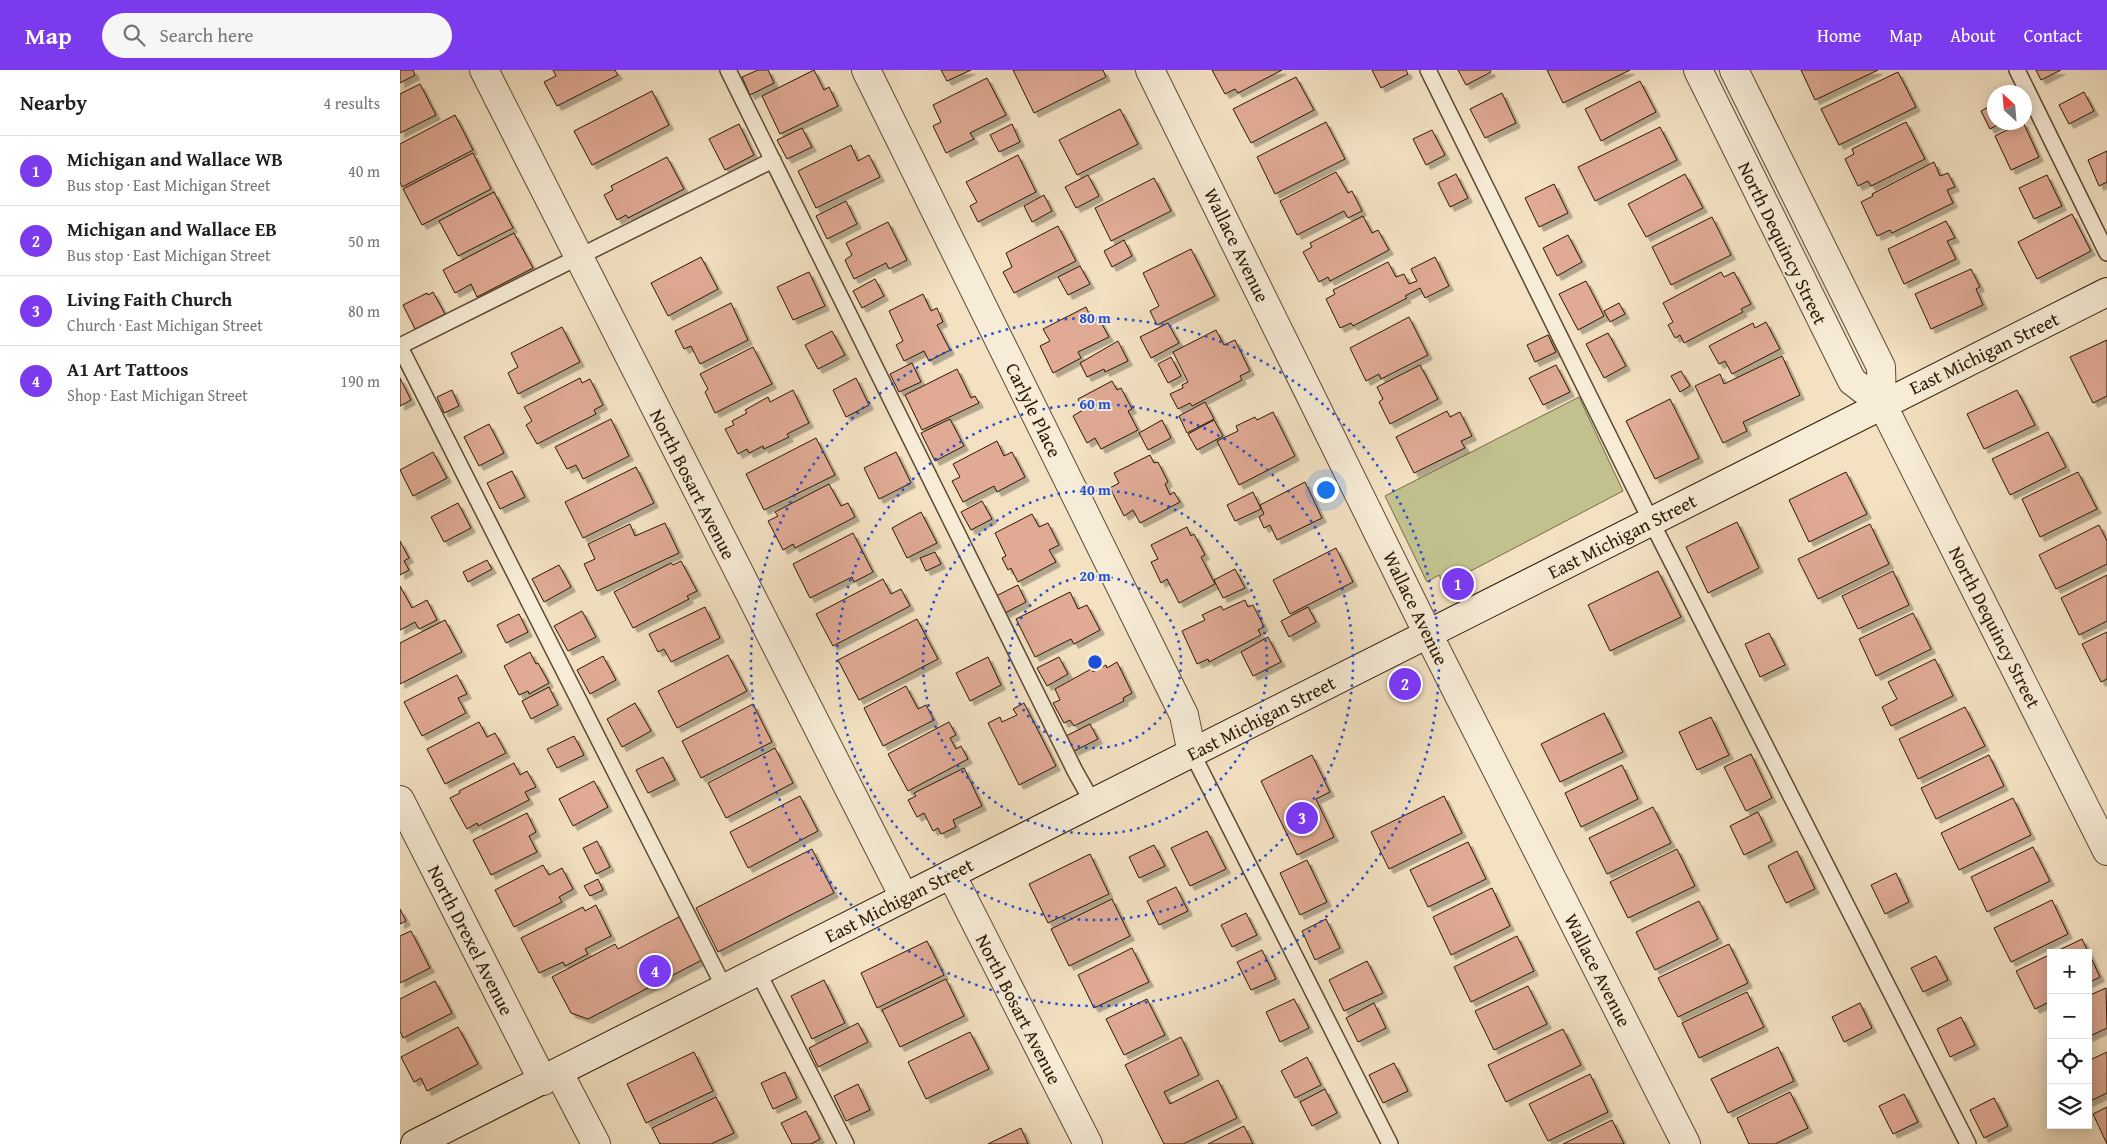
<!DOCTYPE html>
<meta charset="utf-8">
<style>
body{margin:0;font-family:"Gentium Book Plus",serif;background:#f6f6f6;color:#202124}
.controls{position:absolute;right:15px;bottom:15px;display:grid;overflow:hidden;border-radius:0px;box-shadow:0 2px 12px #0003}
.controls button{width:45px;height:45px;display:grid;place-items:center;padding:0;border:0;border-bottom:1px solid #e0e0e0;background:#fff;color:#202124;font:25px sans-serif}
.compass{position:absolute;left:1587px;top:15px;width:45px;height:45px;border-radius:50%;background:#fff;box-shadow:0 2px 12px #0003;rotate:334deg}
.you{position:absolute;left:925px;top:419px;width:18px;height:18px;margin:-12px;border:4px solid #fff;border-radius:50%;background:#1a73e8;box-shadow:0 0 0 8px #1a73e833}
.badge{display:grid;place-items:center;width:32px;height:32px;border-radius:50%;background:#7c3aed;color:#fff;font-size:16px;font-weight:700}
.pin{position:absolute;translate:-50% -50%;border:2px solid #fff;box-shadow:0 1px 5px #0006}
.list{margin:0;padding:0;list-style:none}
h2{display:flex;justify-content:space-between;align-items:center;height:65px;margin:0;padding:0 20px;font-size:21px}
h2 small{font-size:16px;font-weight:400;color:#757577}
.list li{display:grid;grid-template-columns:32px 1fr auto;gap:15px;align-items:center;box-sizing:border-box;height:70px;padding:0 20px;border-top:1px solid #e0e0e0}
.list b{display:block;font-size:19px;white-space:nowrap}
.list p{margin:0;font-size:16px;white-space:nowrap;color:#757577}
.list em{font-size:16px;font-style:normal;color:#757577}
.icon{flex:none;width:28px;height:28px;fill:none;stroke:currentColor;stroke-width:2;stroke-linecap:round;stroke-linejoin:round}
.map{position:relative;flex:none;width:1707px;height:1074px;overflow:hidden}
header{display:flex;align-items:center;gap:30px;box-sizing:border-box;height:70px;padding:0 25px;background:#7c3aed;color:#fff}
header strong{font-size:24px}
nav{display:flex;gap:28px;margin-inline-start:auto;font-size:18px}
.search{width:350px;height:45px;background:#f6f6f6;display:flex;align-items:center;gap:12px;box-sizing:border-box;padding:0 18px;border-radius:28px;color:#757577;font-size:19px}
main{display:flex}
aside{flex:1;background:#fff}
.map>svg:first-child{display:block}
.green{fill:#c2c18e;stroke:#766c48}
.building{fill:#e0aa94;stroke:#2b1803;filter:url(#shadow)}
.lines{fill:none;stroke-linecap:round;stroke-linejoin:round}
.service-casing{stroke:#5d4a33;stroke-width:18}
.minor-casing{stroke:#5d4a33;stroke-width:30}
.tertiary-casing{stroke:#5d4a33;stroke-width:30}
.secondary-casing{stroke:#2b1803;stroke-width:30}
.service{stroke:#f7ecd7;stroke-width:15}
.minor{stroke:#f7ecd7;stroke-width:28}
.tertiary{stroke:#f7ecd7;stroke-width:28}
.secondary{stroke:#f7ecd7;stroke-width:28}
.ring{fill:none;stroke:#1d4ed8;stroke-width:2.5;stroke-dasharray:2.5 5}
.labels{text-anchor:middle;stroke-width:4;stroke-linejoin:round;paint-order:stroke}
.street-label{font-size:19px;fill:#2b1803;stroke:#f7ecd7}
.centre{fill:#1d4ed8;stroke:#f7ecd7;stroke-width:2.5}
.ring-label{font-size:15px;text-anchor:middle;font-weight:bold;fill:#1d4ed8;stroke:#f7ecd7;stroke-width:4;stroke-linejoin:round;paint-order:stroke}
</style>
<header>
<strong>Map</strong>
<div class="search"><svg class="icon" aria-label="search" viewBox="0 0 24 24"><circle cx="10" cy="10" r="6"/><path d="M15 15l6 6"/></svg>Search here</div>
<nav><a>Home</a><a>Map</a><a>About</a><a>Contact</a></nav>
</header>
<main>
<aside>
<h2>Nearby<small>4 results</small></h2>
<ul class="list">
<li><span class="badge">1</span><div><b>Michigan and Wallace WB</b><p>Bus stop · East Michigan Street</p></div><em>40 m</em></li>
<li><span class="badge">2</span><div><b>Michigan and Wallace EB</b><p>Bus stop · East Michigan Street</p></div><em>50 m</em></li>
<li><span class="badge">3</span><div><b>Living Faith Church</b><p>Church · East Michigan Street</p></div><em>80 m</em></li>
<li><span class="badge">4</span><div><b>A1 Art Tattoos</b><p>Shop · East Michigan Street</p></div><em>190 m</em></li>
</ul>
</aside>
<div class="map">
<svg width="1707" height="1074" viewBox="0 0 1707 1074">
<defs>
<filter id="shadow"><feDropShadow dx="4.5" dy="4.5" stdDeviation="0" flood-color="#0004"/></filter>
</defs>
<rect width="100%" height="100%" fill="#f3e1c2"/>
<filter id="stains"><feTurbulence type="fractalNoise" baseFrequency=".004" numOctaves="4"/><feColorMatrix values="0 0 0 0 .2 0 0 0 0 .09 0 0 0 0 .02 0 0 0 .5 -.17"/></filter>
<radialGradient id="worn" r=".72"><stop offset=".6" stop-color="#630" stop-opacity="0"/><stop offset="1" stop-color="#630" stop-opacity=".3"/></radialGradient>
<!-- green -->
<path class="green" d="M1179,327L1223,421L1044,515L1039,505L1027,512L985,426Z"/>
<!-- building -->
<path class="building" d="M0,0H13L15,5L0,13Z
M153,0H215L218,5L157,36L144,12L156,6Z
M358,0H368L374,13L350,25L342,7Z
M414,0L424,20L429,17L438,36L380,64L362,26Z
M541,0H571L547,11Z
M613,0H703L706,7L634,43Z
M812,0H882L838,23L835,19L825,24Z
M972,0H1006L1008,4L981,18Z
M1058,0H1090L1091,2L1066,15Z
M1147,0H1230L1163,33Z
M1401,0H1478L1415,30Z
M1636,0H1661L1641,10Z
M1498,2L1516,37L1439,75L1421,39Z
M896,7L914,40L851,73L833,39Z
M587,8L606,45L570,63L574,69L546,83L533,56L541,52L533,35Z
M1240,11L1256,42L1201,71L1185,39Z
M20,14L36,45L0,63V24Z
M252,21L269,55L192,95L174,61Z
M1684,22L1694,41L1669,54L1659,35Z
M1102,23L1116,53L1085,68L1070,39Z
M1594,34V52H1603L1590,59L1581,41Z
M720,39L738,74L677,105L659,70Z
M55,45L73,80L2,117L0,112V74Z
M926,52L945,89L875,124L857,87Z
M1506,52L1525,89L1471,116L1468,111L1458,116L1445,89L1454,84L1452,79Z
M1623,52L1639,87L1611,100L1595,66Z
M339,54L354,85L325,100L309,69Z
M612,54L620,72L599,82L590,65Z
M1260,57L1277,90L1195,131L1178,97Z
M402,58L412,77L387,89L377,70Z
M1032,60L1045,85L1026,95L1013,69Z
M451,75L458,91L469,85L480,107L416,138L398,101Z
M1707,81V112L1699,116L1688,90Z
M73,83L91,119L22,155L3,119Z
M618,85L636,122L578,152L570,136L577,132L566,112Z
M267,87L284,119L228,148L226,145L217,150L204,125L213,120L211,116Z
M1534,92L1540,106L1548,103L1555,117L1547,120L1553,133L1492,163L1490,160L1477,166L1461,132L1473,126L1472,124Z
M936,102L948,123L952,121L962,141L948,148L944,141L897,165L880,131Z
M1056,104L1068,128L1050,137L1038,113Z
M1285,104L1303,138L1246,167L1228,134Z
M688,105L699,126L676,138L665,117Z
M1647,105L1662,136L1634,149L1619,118Z
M754,108L771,141L711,171L695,138Z
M1154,114L1168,143L1139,157L1125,128Z
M94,122L113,158L58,186L39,151Z
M644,125L652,141L632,152L624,136Z
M446,131L457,154L427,169L416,146Z
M1672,144L1691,181L1637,209L1618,172Z
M963,146L972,163L978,160L989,180L930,211L928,207L919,212L903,182L912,177L910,173Z
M1312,147L1331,185L1271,215L1252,177Z
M1546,151L1555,168L1547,171L1556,189L1504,214L1488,179Z
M488,152L507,190L489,199L486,193L454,209L445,190L452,185L446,173Z
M658,156L676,191L614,223L603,202L612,197L606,183Z
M114,163L133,198L77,227L71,214L55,223L43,200Z
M1168,165L1182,192L1157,206L1143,178Z
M724,170L732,186L712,197L704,181Z
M791,179L815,226L757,255L750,241L759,236L743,203Z
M301,187L318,219L268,246L251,213Z
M1035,187L1049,216L1025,228L1020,218L1005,226L1007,228L953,256L951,253L940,258L926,229L935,224L933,220L988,192L996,207L1004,204L1009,214L1017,211L1011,199Z
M680,196L690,214L668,225L658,207Z
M1571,199L1580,217L1576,219L1583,235L1531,259L1515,224Z
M409,202L425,236L393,250L377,217Z
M1321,202L1324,207L1334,202L1351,234L1341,239L1343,242L1284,273L1280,265L1275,268L1268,255L1273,252L1263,233Z
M475,209L484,226L462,238L453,221Z
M1186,211L1204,246L1178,260L1159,224Z
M33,222L45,244L15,259L3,235L27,223L28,225Z
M523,224L531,241L537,238L543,252L537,255L550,280L529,291L524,281L504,291L496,275L503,271L489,241Z
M331,233L348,270L300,294L291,276L284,279L275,261Z
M1219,233L1225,244L1210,252L1204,241Z
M686,237L692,250L698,247L709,267L678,282L681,288L653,303L640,276L650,271L643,259Z
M1009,247L1028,285L981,309L979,304L966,311L950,278Z
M1366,252L1380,279L1332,304L1325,291L1319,294L1309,276L1353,253L1355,258Z
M768,253L779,273L751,288L740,267Z
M162,257L180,292L118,324L108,303L118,297L111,283Z
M816,260L824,275L835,270L850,301L840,306L842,310L792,336L790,333L778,339L770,324L783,318L782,315L788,312L773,282Z
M432,261L445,285L418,299L405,275Z
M1208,263L1226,296L1204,308L1186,274Z
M1148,265L1156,282L1135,292L1127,275Z
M1707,270V326L1693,333L1670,287Z
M718,271L728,291L705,302L704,299L687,307L680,293Z
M353,277L372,314L315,343L305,322L308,319L300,304Z
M1382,286L1400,325L1343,352L1347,361L1323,373L1295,316L1320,304L1324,314Z
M771,287L781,306L768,313L758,294Z
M512,293L521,312L499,322L490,304Z
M1020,295L1038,329L990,354L979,332L983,329L977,317Z
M1156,295L1170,322L1143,335L1129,308Z
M557,299L571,328L575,326L579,333L522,360L505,325Z
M1281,301L1290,316L1280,322L1271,306Z
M0,308L11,330L0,336Z
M180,308L182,313L190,309L203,335L194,340L196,344L137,374L126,355L132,351L124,337Z
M456,308L469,335L446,347L433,320Z
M712,311L717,320L721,318L732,339L728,341L738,360L701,379L695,368L687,373L673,346L683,340L678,329Z
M52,320L59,336L44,343L37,327Z
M393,320L409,353L387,364L389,367L364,379L363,376L349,383L347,379L338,384L325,359L334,355L332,351L347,343L345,340L368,327L370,332Z
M1617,320L1635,355L1584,379L1567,344Z
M1270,329L1299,388L1255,409L1226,351Z
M805,332L814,349L787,363L779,346Z
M1047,341L1050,347L1060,342L1072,366L1061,371L1065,378L1014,403L996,367Z
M873,342L895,386L839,415L817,371L838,361L836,356L855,347L857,350Z
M211,349L229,386L183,409L176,395L167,399L155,377Z
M550,349L564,376L535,391L521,363Z
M762,350L771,368L748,380L739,363Z
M814,350L823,366L797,380L788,364Z
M89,354L104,383L79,396L64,367Z
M1648,362L1666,397L1610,425L1592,389Z
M416,368L435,405L364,440L346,404Z
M597,371L604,386L612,382L625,407L597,422L594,416L563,432L552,411L560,407L553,394Z
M33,382L47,408L13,426L0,400Z
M496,382L511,413L479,429L464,398Z
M750,385L754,393L758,392L768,412L765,414L770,425L774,422L780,432L740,453L733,440L724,446L710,418L719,413L714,403Z
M236,397L254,433L183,468L165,432Z
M112,401L125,427L100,439L87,413Z
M1446,402L1467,444L1409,472L1389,430Z
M1678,402L1697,439L1640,467L1622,429Z
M905,412L922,448L877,470L870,455L864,458L859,447L864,444L860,435Z
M429,414L441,436L448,433L455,447L395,478L393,474L383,480L368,451L378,446L375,442Z
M853,422L861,439L835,451L827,435Z
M582,431L592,449L571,460L561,442Z
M58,433L71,458L44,472L31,447Z
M521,442L537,473L507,488L492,458Z
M632,444L639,457L648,453L659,475L649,480L656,492L618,512L611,498L608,500L602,488L606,486L595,463Z
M1337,452L1359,498L1308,523L1286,477Z
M265,453L279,483L197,521L184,494L195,489L188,474L230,454L235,466Z
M1470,454L1489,494L1418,529L1398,489Z
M1699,455L1707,471V494L1656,519L1639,485Z
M787,457L791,466L794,464L805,485L801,487L815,514L779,533L767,509L761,513L751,492L758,489L751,475Z
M453,463L473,502L454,512L452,507L410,528L393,494Z
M0,471L9,488L4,491L9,500L0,505Z
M936,478L953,512L890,544L873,510Z
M535,482L541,494L526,501L520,488Z
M87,490L92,499L68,512L63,502Z
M281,491L297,521L287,526L289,529L233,558L214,522L271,493L273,495Z
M159,495L171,517L144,532L132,509Z
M835,499L845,518L823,528L814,510Z
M1258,501L1281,547L1210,581L1188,535Z
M1493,501L1509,535L1458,559L1442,526Z
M1707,505V551L1679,565L1661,528Z
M483,509L491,524L501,519L510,536L433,576L416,544Z
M618,515L626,532L605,543L596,526Z
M0,516L12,538L27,530L37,550L19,559L15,552L0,560Z
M670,522L678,539L687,535L700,560L674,574L671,569L635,587L616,549Z
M845,530L848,537L853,535L864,557L858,560L861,565L809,592L808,589L797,594L782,561L805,550L802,545L821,536L823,540Z
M305,537L320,568L271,592L264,579L258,582L249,564Z
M908,537L916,552L889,567L881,551Z
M182,541L196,567L168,581L154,556Z
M1513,543L1531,579L1476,606L1459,569Z
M119,544L128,562L106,573L97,555Z
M517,549L538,589L459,630L438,590Z
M45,550L62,582L0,614V573Z
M1707,562V609L1701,612L1682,574Z
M1369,563L1385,595L1360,607L1345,574Z
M868,567L881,592L853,606L841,582Z
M130,582L136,594L138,593L149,613L129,624L128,621L119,625L104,596Z
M328,585L347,621L277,658L258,621Z
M203,586L216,610L190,624L177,600Z
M588,587L601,615L570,631L556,603Z
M659,587L668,604L647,616L637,598Z
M1535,589L1553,626L1491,656L1482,637L1497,629L1488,612Z
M717,592L732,623L723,628L724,631L674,656L670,650L664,653L653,633L660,630L655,619L691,599L693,602L706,595L707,598Z
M57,605L67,624L58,628L66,643L22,666L4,632Z
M506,616L518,639L526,635L534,650L483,676L464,638Z
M149,617L158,635L131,649L122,631Z
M235,633L251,661L222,677L207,649Z
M624,633L656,696L619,715L588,653L600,647L602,652L617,645L613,639Z
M353,634L372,672L301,708L282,671Z
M1565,637L1585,676L1518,709L1499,669Z
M1204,643L1223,682L1160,712L1141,674Z
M1311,647L1329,685L1297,700L1279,662Z
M79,652L87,667L95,663L106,683L45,714L27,679Z
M549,652L556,665L550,668L556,679L561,676L568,689L508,721L488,684Z
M690,654L698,669L674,681L666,666Z
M174,666L184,685L157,698L147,679Z
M375,678L393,713L326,748L308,713Z
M1351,684L1372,728L1346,741L1324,697Z
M912,685L930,722L916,729L934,767L897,785L861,711Z
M1589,685L1604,716L1536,749L1521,718Z
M263,687L275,710L248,723L236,700Z
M114,693L120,705L127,701L136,717L125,722L129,730L78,756L77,753L67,759L50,728L60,723L59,721Z
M1222,695L1238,729L1181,757L1165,723Z
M564,698L582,736L553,750L556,757L541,764L538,758L533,761L524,743L517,747L508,730L516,726L514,723Z
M194,711L208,737L173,756L159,729Z
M400,726L418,761L348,798L330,762Z
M1044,726L1062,763L989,799L971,762Z
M1613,728L1631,765L1559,800L1541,763Z
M1253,737L1271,773L1207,804L1189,768Z
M1358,742L1372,771L1344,785L1330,756Z
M127,743L136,762L129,766L137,782L91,805L73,770Z
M807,761L826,799L790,816L771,778Z
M197,771L210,797L196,804L183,778Z
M1068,772L1086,809L1028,837L1010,800Z
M754,775L765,796L739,808L729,787Z
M1633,777L1650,811L1587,842L1571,807Z
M412,779L434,823L318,882L296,838Z
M1277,779L1295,816L1228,848L1210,812Z
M1397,781L1415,819L1386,833L1368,796Z
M690,784L709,824L648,853L629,814Z
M907,790L927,832L900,845L880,803Z
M143,795L149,805L162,798L173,819L159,827L162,832L114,857L95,820Z
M1496,803L1509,832L1485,844L1471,815Z
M198,809L203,820L190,826L184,816Z
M776,817L788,841L759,855L747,831Z
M1092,818L1110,856L1051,885L1033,847Z
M712,829L730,866L669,896L651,859Z
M1652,830L1668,864L1611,892L1594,858Z
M1299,831L1318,869L1255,900L1236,862Z
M196,835L211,866L185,879L188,884L165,896L163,892L139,903L121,868L183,837L185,841Z
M0,839L6,851L0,854Z
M846,843L857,865L832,877L821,855Z
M279,847L302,890L188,949L171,943L152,907L215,874L218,879Z
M926,849L940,878L915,890L902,861Z
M11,861L30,898L0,913V866Z
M1117,866L1134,901L1071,932L1054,897Z
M1682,869L1700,907L1688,913V883H1653Z
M527,871L544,905L477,938L461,903Z
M1329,874L1348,913L1278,947L1258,908Z
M732,878L749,912L694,938L678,905Z
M862,880L876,909L851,920L837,892Z
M1651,884V931L1635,939L1616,901Z
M1536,886L1548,910L1523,922L1511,898Z
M967,891L983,923L944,941L929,910Z
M546,909L564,946L500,977L482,940Z
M424,910L445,953L412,969L391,926Z
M35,911L52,943L3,968L0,961V929Z
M1128,916L1147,954L1094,980L1075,941Z
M1706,918L1707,958L1688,967V926Z
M1347,922L1364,957L1299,988L1282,953Z
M747,929L765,965L724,985L706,949Z
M894,929L909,958L880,972L866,942Z
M974,933L986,958L958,972L946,948Z
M1460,933L1472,958L1444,972L1432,947Z
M1561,947L1575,975L1550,987L1537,959Z
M458,953L468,972L418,997L409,978Z
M58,957L78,994L27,1021L21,1008L14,1012L1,987Z
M1163,959L1181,995L1106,1032L1088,995Z
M570,962L589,999L526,1029L508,992Z
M781,967L799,1005L764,1022L770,1034L818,1010L837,1048L783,1074H764L725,995Z
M1378,977L1394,1011L1328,1043L1311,1009Z
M294,982L313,1021L246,1053L227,1014Z
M1707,982V1023L1688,1032V991Z
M907,987L921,1015L895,1028L881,1001Z
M994,993L1008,1021L983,1033L969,1005Z
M385,1002L397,1028L373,1039L361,1013Z
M1190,1004L1208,1042L1148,1071L1129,1034Z
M458,1014L470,1040L446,1051L434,1026Z
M925,1019L937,1043L912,1056L900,1032Z
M1390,1022L1408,1058L1375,1074H1349L1337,1048Z
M1504,1024L1518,1052L1493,1064L1479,1036Z
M316,1027L334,1063L311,1074H260L252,1058Z
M1594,1028L1608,1056L1584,1068L1570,1040Z
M1707,1037V1074L1693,1044Z
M406,1041L420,1069L411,1074H392L381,1053Z
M1212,1050L1224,1074H1163Z
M844,1056L853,1074H808Z
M621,1058L628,1074H588Z"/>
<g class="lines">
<defs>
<path id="service" d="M328,0L675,701L693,733
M1028,0L1251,451L1568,1074
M1617,0L1707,183
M0,276L373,90
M0,277L325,919
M792,683L990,1074
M358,902L446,1074"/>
<path id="minor" d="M466,0L784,645L792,683
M750,0L1028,564L1286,1074
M1298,0L1452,311L1482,334
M1334,0L1481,297L1482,334L1707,781
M0,730L143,1011
M159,1003L196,1074"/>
<path id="tertiary" d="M84,0L504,827
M551,804L688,1074"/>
<path id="secondary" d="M15,1074L1707,222"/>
</defs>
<!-- service casing -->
<use href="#service" class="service-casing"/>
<!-- minor casing -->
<use href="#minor" class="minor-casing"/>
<!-- tertiary casing -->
<use href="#tertiary" class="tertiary-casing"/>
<!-- secondary casing -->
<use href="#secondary" class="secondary-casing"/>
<!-- service -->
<use href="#service" class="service"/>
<!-- minor -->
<use href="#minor" class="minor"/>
<!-- tertiary -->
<use href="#tertiary" class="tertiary"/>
<!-- secondary -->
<use href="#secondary" class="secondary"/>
</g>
<!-- distance rings -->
<g class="ring">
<circle cx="695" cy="592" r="86"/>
<circle cx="695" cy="592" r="172"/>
<circle cx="695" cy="592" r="258"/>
<circle cx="695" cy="592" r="344"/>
</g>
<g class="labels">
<!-- street labels -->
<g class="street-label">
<text transform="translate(1383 173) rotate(64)" y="7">North Dequincy Street</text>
<text transform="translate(837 175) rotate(64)" y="7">Wallace Avenue</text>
<text transform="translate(1584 283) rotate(-26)" y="7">East Michigan Street</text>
<text transform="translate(634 340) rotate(64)" y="7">Carlyle Place</text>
<text transform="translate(293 414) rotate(63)" y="7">North Bosart Avenue</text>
<text transform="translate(1222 466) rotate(-27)" y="7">East Michigan Street</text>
<text transform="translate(1016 538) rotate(64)" y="7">Wallace Avenue</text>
<text transform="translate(1595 557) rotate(63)" y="7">North Dequincy Street</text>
<text transform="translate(861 648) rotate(-27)" y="7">East Michigan Street</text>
<text transform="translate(499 830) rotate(-27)" y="7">East Michigan Street</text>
<text transform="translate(71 870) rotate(63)" y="7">North Drexel Avenue</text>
<text transform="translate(1198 900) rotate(63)" y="7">Wallace Avenue</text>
<text transform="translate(619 939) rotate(63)" y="7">North Bosart Avenue</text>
</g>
</g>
<circle cx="695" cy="592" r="8" class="centre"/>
<g class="ring-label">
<text x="695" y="253">80 m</text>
<text x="695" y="339">60 m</text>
<text x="695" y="425">40 m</text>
<text x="695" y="511">20 m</text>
</g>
<rect width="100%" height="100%" filter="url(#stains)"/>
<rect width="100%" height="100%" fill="url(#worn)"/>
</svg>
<div class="controls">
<button>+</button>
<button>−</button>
<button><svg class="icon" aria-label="locate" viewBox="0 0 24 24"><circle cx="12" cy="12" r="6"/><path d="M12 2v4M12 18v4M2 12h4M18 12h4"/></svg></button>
<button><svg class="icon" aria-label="layers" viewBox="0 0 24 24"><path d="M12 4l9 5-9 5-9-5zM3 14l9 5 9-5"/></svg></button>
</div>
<svg class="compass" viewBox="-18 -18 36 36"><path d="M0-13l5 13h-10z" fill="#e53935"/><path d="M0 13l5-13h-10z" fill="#757577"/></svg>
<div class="you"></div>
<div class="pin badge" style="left:1058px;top:514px">1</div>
<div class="pin badge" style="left:1005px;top:614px">2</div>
<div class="pin badge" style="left:902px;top:748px">3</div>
<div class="pin badge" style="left:255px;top:901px">4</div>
</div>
</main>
